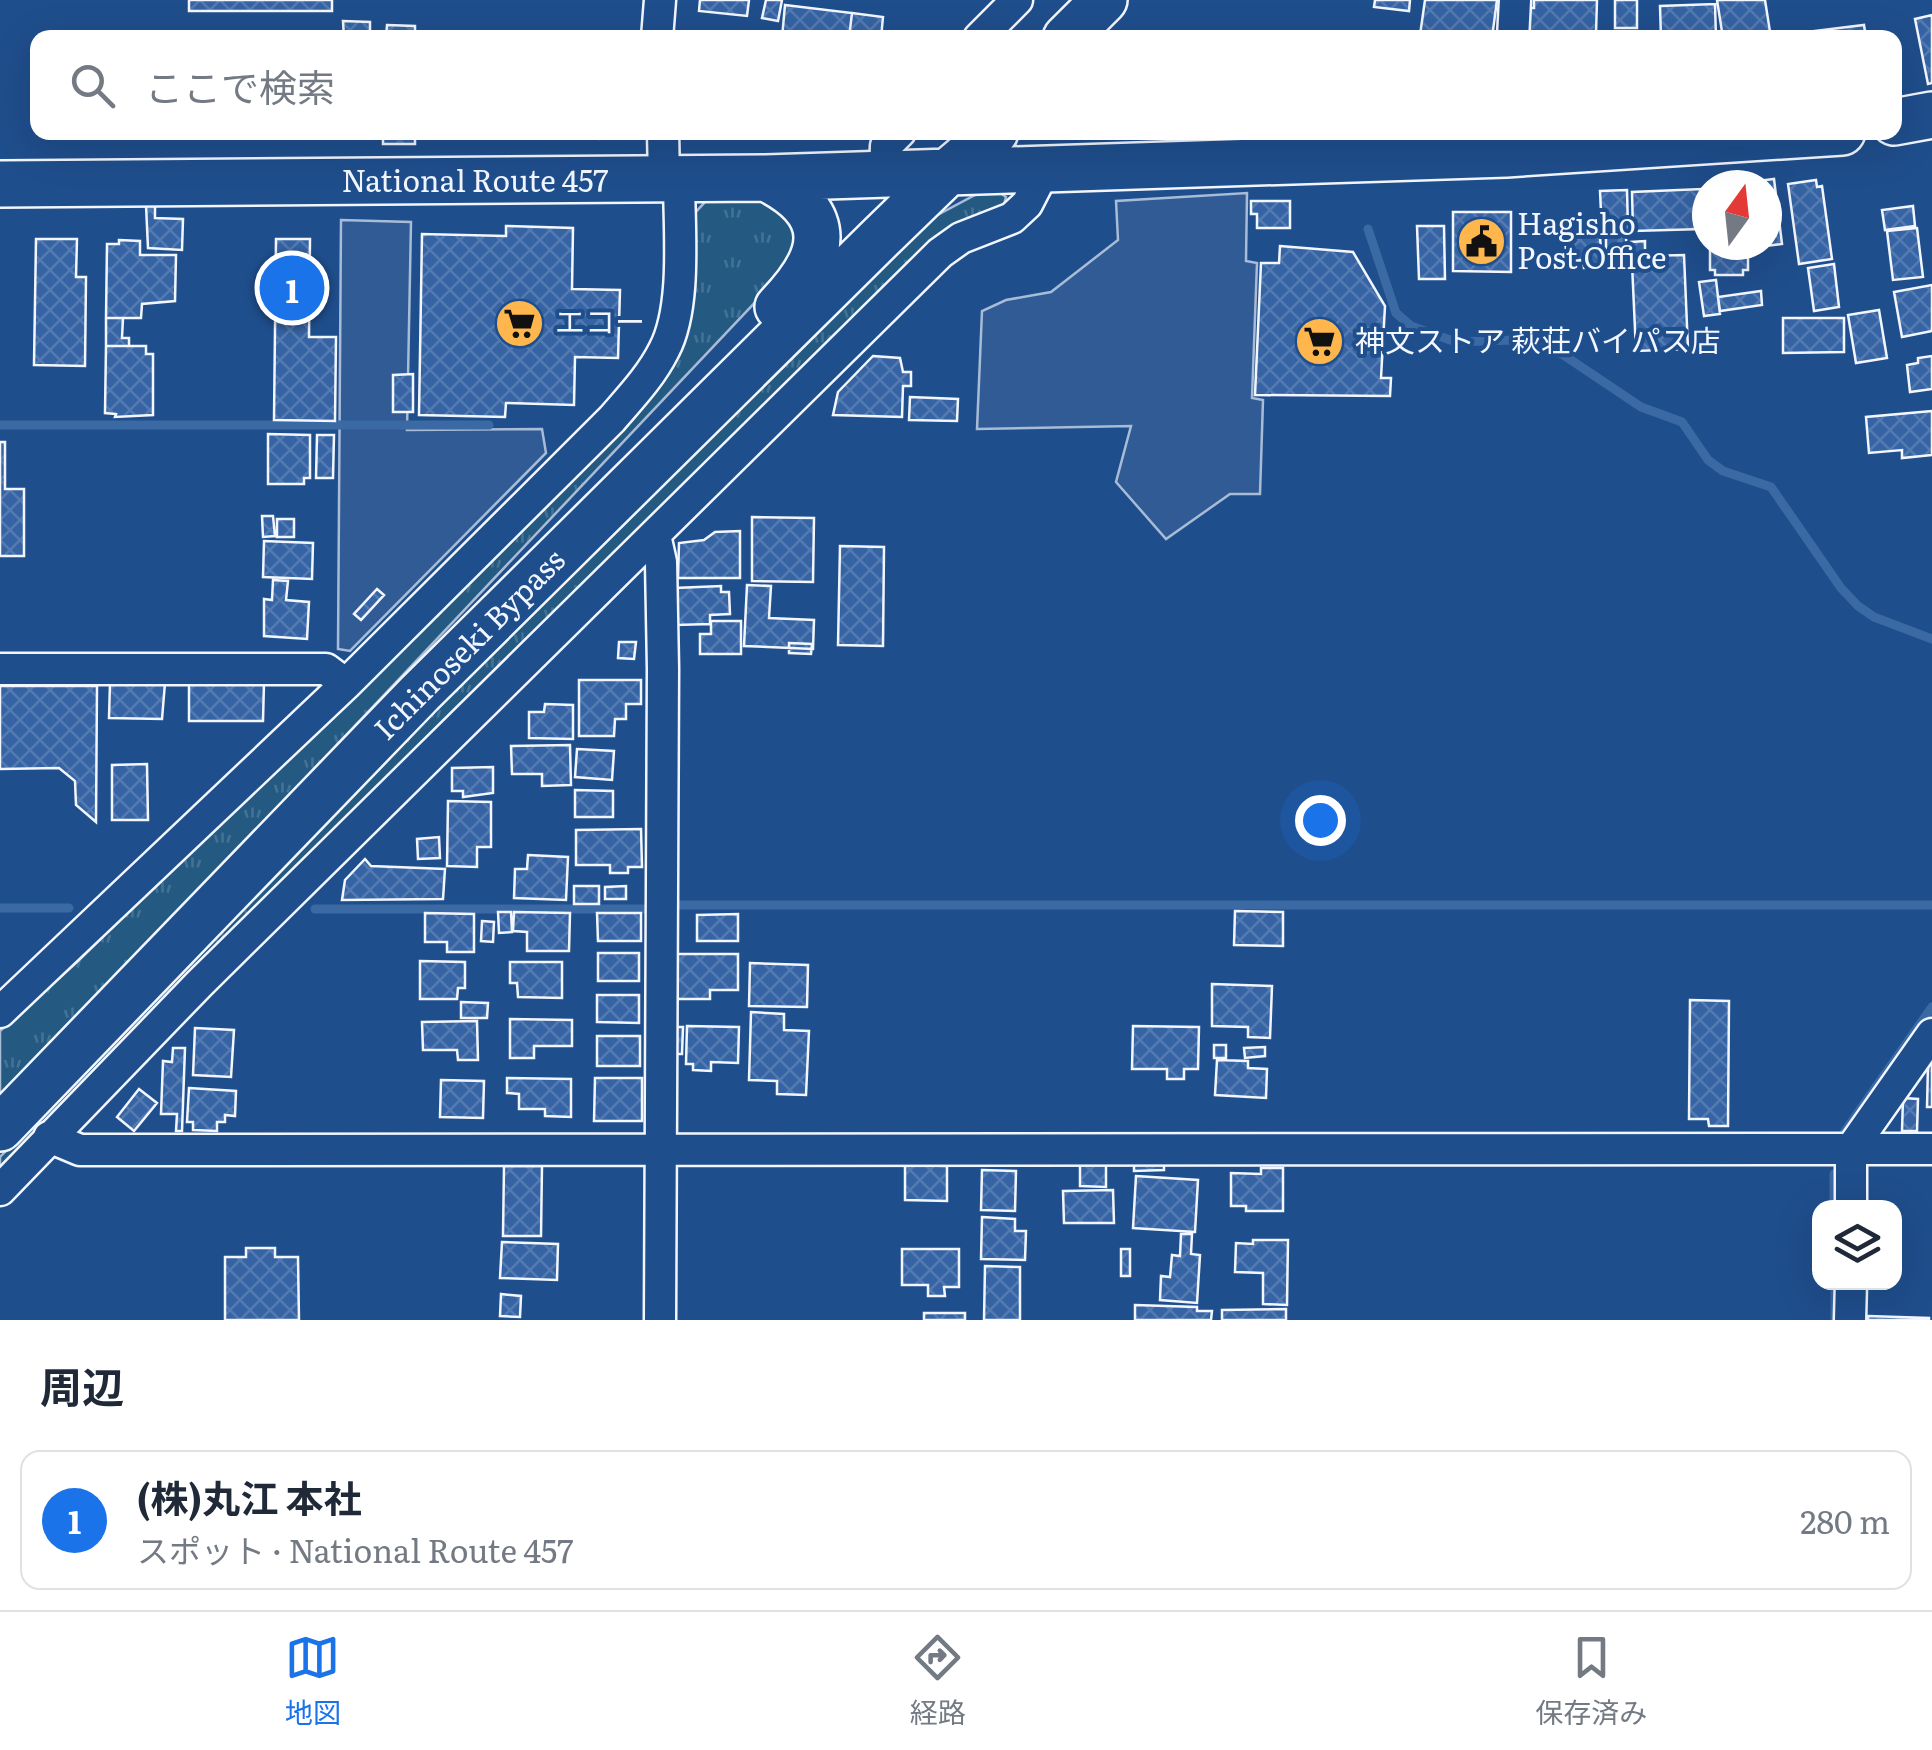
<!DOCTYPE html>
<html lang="ja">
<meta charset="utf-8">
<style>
body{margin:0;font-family:Literata,"Noto Sans JP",serif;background:#f6f6f7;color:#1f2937}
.controls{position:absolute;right:30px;bottom:30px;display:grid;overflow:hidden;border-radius:20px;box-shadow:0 10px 40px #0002}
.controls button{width:90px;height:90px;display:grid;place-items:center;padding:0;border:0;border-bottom:2px solid #e0e1e3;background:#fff;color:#1f2937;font:50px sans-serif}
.compass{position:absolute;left:1692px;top:170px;width:90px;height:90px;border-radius:50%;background:#fff;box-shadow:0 10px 40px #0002;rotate:15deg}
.you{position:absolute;left:1320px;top:820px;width:35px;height:35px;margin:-25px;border:8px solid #fff;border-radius:50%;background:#1a73e8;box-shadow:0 0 0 15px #1a73e833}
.badge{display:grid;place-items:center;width:65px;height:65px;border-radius:50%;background:#1a73e8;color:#fff;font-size:32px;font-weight:700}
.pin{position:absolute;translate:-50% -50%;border:5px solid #fff;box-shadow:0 2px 10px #0006}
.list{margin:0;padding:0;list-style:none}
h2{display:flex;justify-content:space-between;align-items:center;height:130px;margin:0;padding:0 40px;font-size:42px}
h2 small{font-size:32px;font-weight:400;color:#747a83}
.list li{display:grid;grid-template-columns:65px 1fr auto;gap:30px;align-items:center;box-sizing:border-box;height:140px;margin:0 20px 20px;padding:0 20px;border:2px solid #e0e1e3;border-radius:20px}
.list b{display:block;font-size:38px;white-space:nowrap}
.list p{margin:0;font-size:32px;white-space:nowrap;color:#747a83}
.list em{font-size:32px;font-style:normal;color:#747a83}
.icon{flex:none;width:55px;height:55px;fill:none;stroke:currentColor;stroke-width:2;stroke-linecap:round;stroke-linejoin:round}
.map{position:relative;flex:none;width:1932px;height:1320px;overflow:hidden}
.search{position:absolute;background:#fff;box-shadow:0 10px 40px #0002;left:30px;right:30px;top:30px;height:110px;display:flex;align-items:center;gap:25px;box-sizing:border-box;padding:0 35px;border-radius:20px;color:#747a83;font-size:38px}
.sheet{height:290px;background:#fff}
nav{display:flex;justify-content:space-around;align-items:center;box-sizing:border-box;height:140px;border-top:2px solid #e0e1e3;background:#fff;font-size:28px;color:#747a83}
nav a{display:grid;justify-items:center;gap:5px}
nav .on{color:#1a73e8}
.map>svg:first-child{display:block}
.grass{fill:url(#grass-tufts);stroke:#a8bbd7;stroke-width:2.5}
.parking{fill:#305b95;stroke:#a8bbd7;stroke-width:2.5}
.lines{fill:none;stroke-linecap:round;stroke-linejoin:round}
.stream{stroke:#3b69a3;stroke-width:9}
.building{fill:url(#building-cross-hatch);stroke:#f2f6ff;stroke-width:2.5}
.minor-casing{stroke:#f2f6ff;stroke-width:35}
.highway-casing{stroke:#f2f6ff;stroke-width:50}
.minor{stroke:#1f4e8c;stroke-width:30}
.highway{stroke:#1f4e8c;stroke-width:45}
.labels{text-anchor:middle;stroke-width:8;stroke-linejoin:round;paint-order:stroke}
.street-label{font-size:30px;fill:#f2f6ff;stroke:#1f4e8c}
.poi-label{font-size:30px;fill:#f2f6ff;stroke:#1f4e8c;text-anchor:start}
</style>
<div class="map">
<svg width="1932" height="1320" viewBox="0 0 1932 1320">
<defs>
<pattern id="grass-tufts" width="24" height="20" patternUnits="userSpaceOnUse" patternTransform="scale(2.5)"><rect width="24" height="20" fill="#245a82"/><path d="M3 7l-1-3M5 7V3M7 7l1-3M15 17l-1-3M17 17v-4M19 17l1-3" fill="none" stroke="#447295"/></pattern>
<pattern id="building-cross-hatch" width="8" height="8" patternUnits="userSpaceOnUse" patternTransform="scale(2.5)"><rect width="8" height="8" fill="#3563a3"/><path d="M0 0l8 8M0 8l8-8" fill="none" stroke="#537ab1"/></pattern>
</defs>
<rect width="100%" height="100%" fill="#1f4e8c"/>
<!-- grass -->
<path class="grass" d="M996,190L1006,197L1003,208L0,1172V1157L433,708L932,218L975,195Z
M772,198L797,213L796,259L76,1021L0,1096V1031L77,962L637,410L695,213L706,201Z"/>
<!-- parking -->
<path class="parking" d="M1247,193L1246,261L1257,263L1252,398L1263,400L1260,494H1230L1166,539L1116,482L1131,426L977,429L982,311L1006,300L1051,292L1118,240L1116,201Z
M341,220L411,222L407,430L542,429L546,453L350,651L338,649Z"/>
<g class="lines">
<!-- stream -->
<path class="stream" d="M1368,229L1396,313L1411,326L1456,342L1514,340L1562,354L1641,407L1682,422L1708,460L1723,471L1771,487L1841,588L1858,606L1874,617L1932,639
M0,425H489
M0,908H69
M315,909H648L671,905H1932
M1843,1134L1932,1007
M1834,1174V1208
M1835,1282V1320"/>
</g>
<!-- building -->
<path class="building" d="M189,0H332V11H189Z
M700,0H749L747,16L699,11Z
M766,0H782L778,21L762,18Z
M1375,0H1410L1409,11L1374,7Z
M1425,0H1497L1492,38L1420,35Z
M1534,0H1597L1596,34L1549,32V38H1526L1527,8H1534Z
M1615,0H1637V28H1615Z
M1717,0H1765L1771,38H1723Z
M1715,4L1716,38H1661L1660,6Z
M785,5L852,13L849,38H782Z
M852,13L883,17L881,38H849Z
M1932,15V83L1928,84L1915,19Z
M343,21L370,22V38H344Z
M387,25L415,26V38H386Z
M1864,25L1866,38H1791L1790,34Z
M383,132H415V144H383Z
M579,132H626L599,139Z
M689,132H735V136H689Z
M1774,179L1782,244L1765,246L1767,185H1757V181Z
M1816,180L1817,187L1822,186L1832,259L1799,264L1788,184Z
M1702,189L1703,229L1633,231L1632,192Z
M1627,190L1628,229H1606L1605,212H1601L1600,191Z
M1251,201H1290V228H1257V214H1251Z
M146,205H155V218L183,219L182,250L148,248Z
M1913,206L1915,226L1885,230L1882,210Z
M1453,212H1511V272L1453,271Z
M506,226L573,228L572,289L620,290L618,358L575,357L574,405L506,403L505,417L419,415L422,234L506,236Z
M1417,226H1444L1445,279H1419Z
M1917,228L1923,277L1893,280L1887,231Z
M1600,236L1602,267L1584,268L1583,260L1567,262L1565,239Z
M1626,236L1627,268H1606V237Z
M36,239H77L76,277H86L85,366L34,365Z
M276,239H310L309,337H336L335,421L274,420Z
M119,240L140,241V255H176L175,301L142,304L141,318H106L107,244H119Z
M1645,241V256L1684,255L1688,349L1636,351L1631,242Z
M1710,245H1748V270H1743V275H1715V270H1710Z
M1280,246L1353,252L1385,306L1381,378H1391L1390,396L1255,395L1261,263H1279Z
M1834,264L1839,307L1814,311L1808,268Z
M1716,280L1720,314L1704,316L1699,282Z
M1932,285V331L1902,337L1894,292Z
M1761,291L1762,305L1720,311L1718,297Z
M1879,310L1887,358L1856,363L1848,315Z
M106,318H123L122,338H129V346H106Z
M1783,318H1844V352L1783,353Z
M106,346H146V354H153V415L115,417L116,414L105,413Z
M873,356L900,358L903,372H911V386H903L902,417L833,415L838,392Z
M1932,356V389L1910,392L1907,365L1918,363V358Z
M413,374V412H393V375Z
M910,397L958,399L957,421L909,420Z
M1932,411V455L1902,458V450L1869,453L1866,417Z
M268,434L310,435V478H304V484H268Z
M317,435H334L333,478H316Z
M0,442H5V489H24V556H0Z
M262,516H273L275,536L263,537Z
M752,517L814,518L813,582L752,581Z
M277,519H294V537H277Z
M740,531V578H678L679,543L704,540L715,532Z
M264,541L313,543L312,579L263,577Z
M840,546L884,547L883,646L838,645Z
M273,580L288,581L286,600L309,602L307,639L264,636V599L272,600Z
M747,585L771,586L769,618L814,620L813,649L744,646Z
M721,586V592H729L730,614L710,615V624L676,625L675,588Z
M377,589L384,595L361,620L354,614Z
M711,621H741V654H700V634H711Z
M619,642H636L634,659L618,658Z
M789,643L812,644L811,654L789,653Z
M579,680H641V704H626V719H615L614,736H579Z
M110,683H165L162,719L109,718Z
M189,683H264L263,721H189Z
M0,686H97L96,822L76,805L75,781L59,768L0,769Z
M545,704L573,705V739L529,738V712H544Z
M570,745L571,785L542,786V774H512L511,746Z
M577,749L614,751L612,780L575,777Z
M147,764L148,820H112V765Z
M493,767V793L463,797V791H452V768Z
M575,790L613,791V817H575Z
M448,801L491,802V847H477V867L447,866Z
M641,829L642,867H628V873H610V865H576V830Z
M439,837L440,858L418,859L417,839Z
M528,855L568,857L566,900L514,898L515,869H527Z
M365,859L371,866L445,869L443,899L342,900L345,880Z
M574,886H599V904H574Z
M626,886V899H605V887Z
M1235,911L1283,912V946L1234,945Z
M498,912H511L512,932L499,933Z
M514,912L570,913L569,951H527V932L513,931Z
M425,913L474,914V952H447V942H425Z
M597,913H641V941H598Z
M738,914V941H697V915Z
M482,921L494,922L493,942L481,941Z
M598,953H639V981H598Z
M672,954H738V990H710V999H678L677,990H672Z
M420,961L465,962V988H458L457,999H420Z
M510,962H562V998L518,997L517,983H510Z
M750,963L808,965L807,1007L749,1006Z
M1212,984L1272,986L1270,1038L1248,1037V1027L1212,1026Z
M597,995H639V1023L597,1022Z
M1690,1000L1729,1001L1728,1126H1709L1708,1119H1689Z
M461,1002L488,1003L487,1018H461Z
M751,1012L784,1014V1030L809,1031L806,1095L777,1094V1081L749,1080Z
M510,1019L572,1020V1046H534V1058H510Z
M477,1021L478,1060H458L457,1050H423L422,1022Z
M687,1026L739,1027L738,1063L711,1062V1071L693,1070V1064H686Z
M1133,1026L1199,1027L1198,1069H1184V1079H1167V1069H1132Z
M673,1027H683L682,1054H672Z
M195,1028L234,1030L231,1077L193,1075Z
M597,1036H640V1066H597Z
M1214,1045H1226V1058H1214Z
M1265,1047V1056L1245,1058L1244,1048Z
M173,1048H185L182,1131H176L177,1114H161L163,1061L172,1062Z
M1217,1060L1248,1061V1068L1267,1069L1266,1098L1215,1095Z
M1928,1065H1932V1107H1927Z
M507,1078L571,1079V1117L545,1116V1109H519V1094L507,1093Z
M595,1078H642V1121H594Z
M441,1080L484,1081L483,1118L440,1117Z
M189,1088L236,1091L235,1116L225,1115V1122H217V1131L193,1130V1122H187Z
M139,1089L157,1103L134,1131L117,1117Z
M1903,1098L1918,1099L1917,1131H1902Z
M1134,1163H1164V1170L1134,1171Z
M1080,1164L1106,1165V1187L1080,1186Z
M905,1165L947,1166V1201L905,1200Z
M504,1166H542L541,1236H503Z
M1261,1168H1283V1211H1246V1206H1231V1173L1261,1174Z
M982,1170L1016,1171L1015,1211L981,1210Z
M1136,1176L1198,1180L1195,1232L1133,1228Z
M1113,1190L1114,1223H1064L1063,1191Z
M982,1217L1015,1219V1231H1026L1025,1260L981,1259Z
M1181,1234H1192L1191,1254L1200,1255L1197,1303L1160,1300L1161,1276L1170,1277L1172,1255L1180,1256Z
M1253,1240H1288L1287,1305L1263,1304V1273L1235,1272L1236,1243L1253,1244Z
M502,1242L558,1244L557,1280L500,1278Z
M246,1248H275V1257H298L299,1320H225V1257H246Z
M902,1249H959V1287H944L945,1296H928V1285H902Z
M1121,1249H1130V1276H1121Z
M985,1266L1020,1267V1320H984Z
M501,1294L521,1296L520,1317L500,1316Z
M1135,1305L1197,1307V1311H1212L1211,1320H1135Z
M1286,1309V1320H1222V1310Z
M924,1313H965V1320H924Z
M1868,1316L1929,1318V1320H1868Z"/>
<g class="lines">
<defs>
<path id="minor" d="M657,38L660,0
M979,38L1017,0
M1513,38L1515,0
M663,132L664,179
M885,173L886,146L900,132
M655,535L661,562L663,669L660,1320
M0,669H326L346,684
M0,1012L346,684L612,419C631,397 651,376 664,350C687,307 679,228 679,179
M49,1137L80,1150L1932,1149
M0,1190L199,984L940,253L961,238L1012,218L1027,204L1045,169
M1851,1208V1149L1932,1034
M1850,1320L1851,1282"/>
<path id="highway" d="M1066,38L1104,0
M1894,122L1932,115
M766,178C837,214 827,256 778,307
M0,184L766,178L1506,154L1842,132
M0,1128L420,693L879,239L949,171L995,132"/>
</defs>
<!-- minor casing -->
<use href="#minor" class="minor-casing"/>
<!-- highway casing -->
<use href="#highway" class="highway-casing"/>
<!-- minor -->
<use href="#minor" class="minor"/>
<!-- highway -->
<use href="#highway" class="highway"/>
</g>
<!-- icons -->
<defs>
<symbol id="civic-disc" viewBox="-11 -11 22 22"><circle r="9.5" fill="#ffb74d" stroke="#1f4e8c"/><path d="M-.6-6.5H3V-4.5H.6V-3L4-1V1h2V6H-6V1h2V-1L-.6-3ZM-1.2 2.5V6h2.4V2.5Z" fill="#111"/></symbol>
<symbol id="supermarket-disc" viewBox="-11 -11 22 22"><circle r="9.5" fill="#ffb74d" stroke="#1f4e8c"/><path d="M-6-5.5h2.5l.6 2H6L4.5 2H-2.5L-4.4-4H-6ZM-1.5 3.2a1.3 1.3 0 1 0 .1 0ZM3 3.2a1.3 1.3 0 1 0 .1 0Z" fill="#111"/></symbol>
</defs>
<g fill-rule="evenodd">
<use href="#civic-disc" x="1454" y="214" width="55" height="55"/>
<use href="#supermarket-disc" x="492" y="296" width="55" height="55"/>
<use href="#supermarket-disc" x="1292" y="314" width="55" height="55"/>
</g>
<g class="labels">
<!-- street labels -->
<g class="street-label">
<text x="475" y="192">National Route 457</text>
<text transform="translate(470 645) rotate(-45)" y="10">Ichinoseki Bypass</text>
</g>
<!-- poi labels -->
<g class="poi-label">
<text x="1517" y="235">Hagisho<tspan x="1517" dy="34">Post Office</tspan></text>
<text x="555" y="333">エコー</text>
<text x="1355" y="352">神文ストア 萩荘バイパス店</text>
</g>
</g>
</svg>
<div class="controls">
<button><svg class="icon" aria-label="layers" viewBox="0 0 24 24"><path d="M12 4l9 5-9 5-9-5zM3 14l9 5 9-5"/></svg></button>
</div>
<svg class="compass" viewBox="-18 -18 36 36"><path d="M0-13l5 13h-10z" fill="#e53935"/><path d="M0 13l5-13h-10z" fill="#747a83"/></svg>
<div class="you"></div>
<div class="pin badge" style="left:292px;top:288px">1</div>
<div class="search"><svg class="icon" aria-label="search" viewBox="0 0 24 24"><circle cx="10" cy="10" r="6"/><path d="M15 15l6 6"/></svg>ここで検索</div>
</div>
<section class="sheet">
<h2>周辺<small></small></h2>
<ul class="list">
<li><span class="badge">1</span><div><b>(株)丸江 本社</b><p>スポット · National Route 457</p></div><em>280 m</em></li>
</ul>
</section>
<nav>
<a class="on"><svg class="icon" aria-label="map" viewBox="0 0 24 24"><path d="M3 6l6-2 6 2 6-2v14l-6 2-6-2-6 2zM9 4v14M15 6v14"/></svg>地図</a>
<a><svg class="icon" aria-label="directions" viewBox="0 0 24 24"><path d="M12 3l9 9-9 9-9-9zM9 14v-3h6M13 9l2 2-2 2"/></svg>経路</a>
<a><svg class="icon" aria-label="saved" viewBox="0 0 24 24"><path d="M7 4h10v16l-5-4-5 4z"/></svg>保存済み</a>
</nav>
